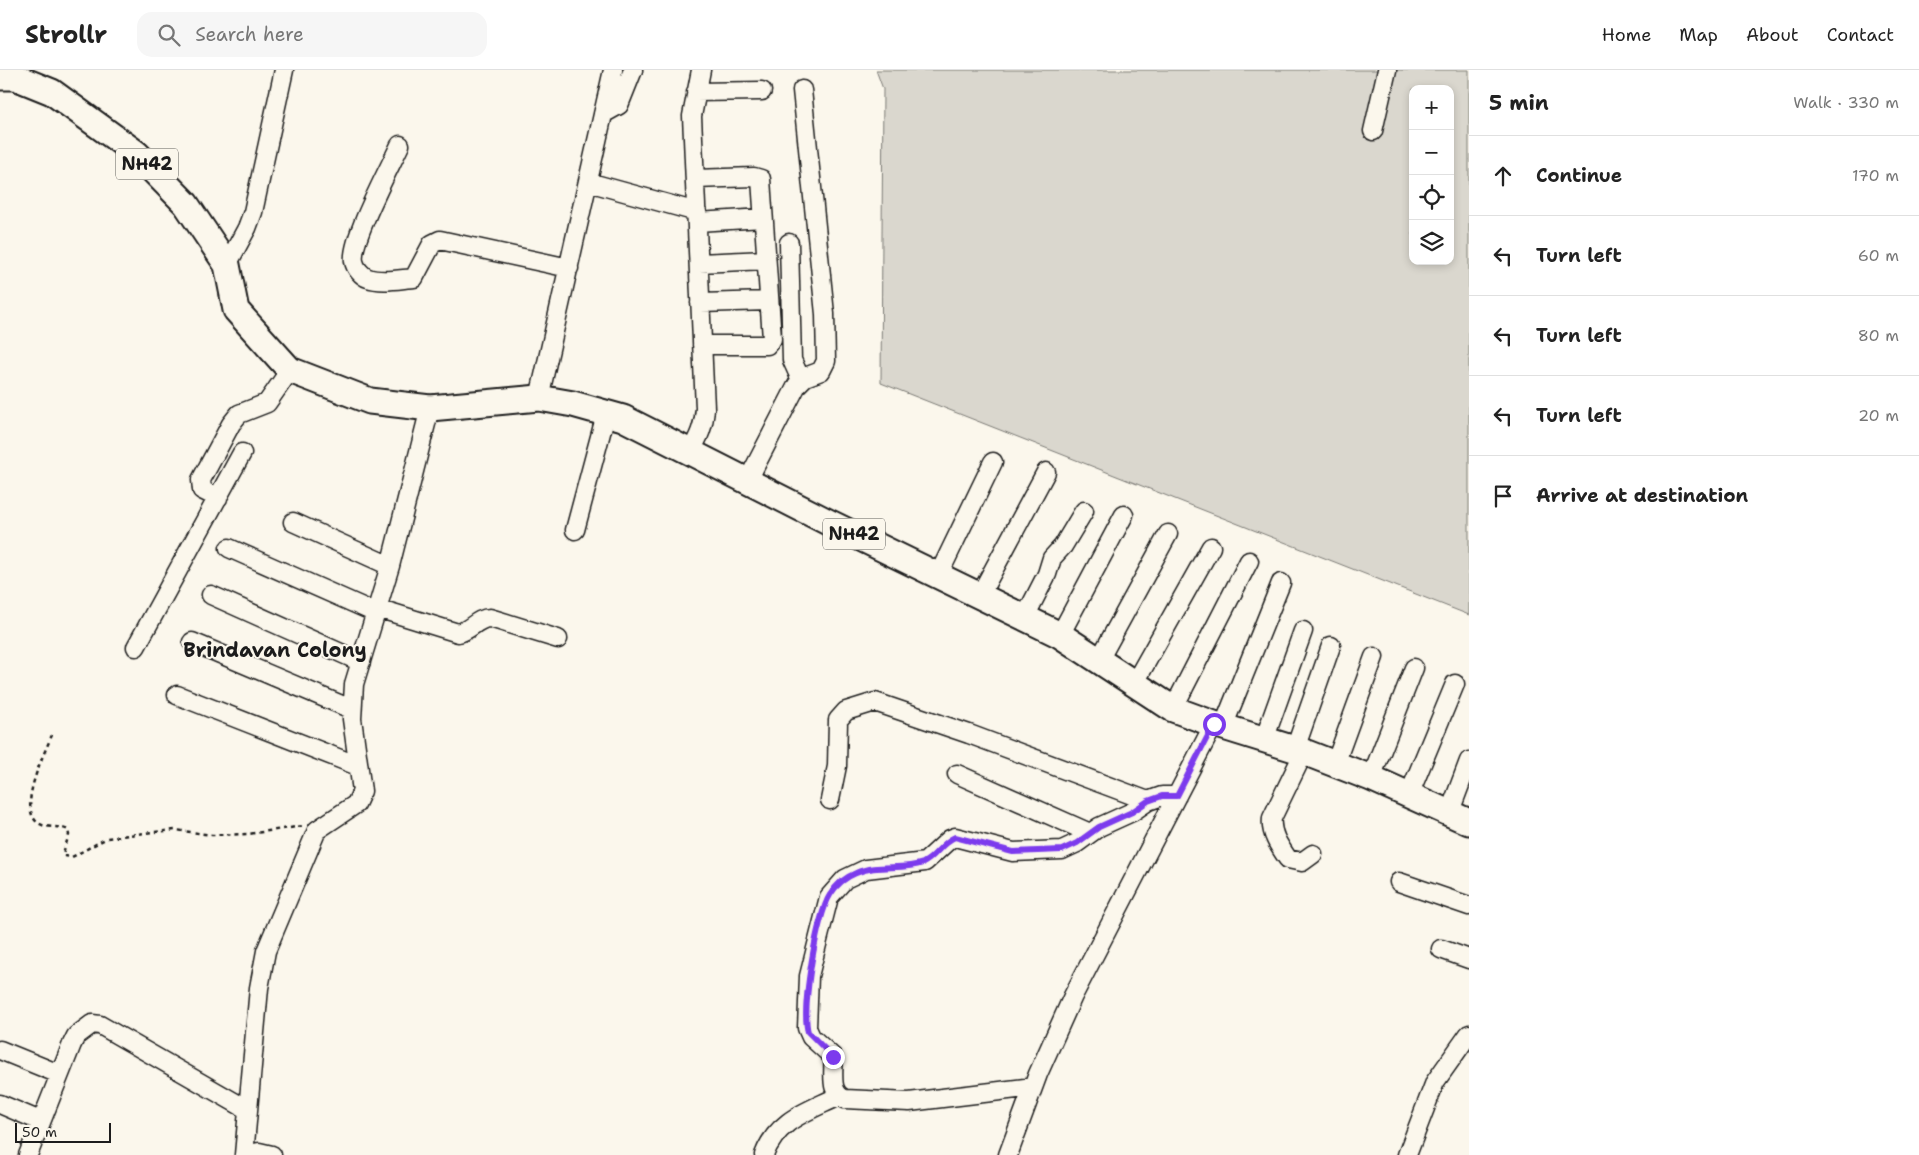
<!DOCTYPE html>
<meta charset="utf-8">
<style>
body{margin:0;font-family:"Shantell Sans",sans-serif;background:#f6f6f6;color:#222}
.controls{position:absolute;right:15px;top:15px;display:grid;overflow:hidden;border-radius:10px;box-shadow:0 2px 8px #0003}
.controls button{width:45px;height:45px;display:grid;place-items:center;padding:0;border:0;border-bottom:1px solid #e0e0e0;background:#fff;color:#222;font:25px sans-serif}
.scale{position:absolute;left:15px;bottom:12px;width:96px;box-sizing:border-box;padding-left:5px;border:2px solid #1c1c1c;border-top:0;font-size:14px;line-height:18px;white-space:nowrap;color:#1c1c1c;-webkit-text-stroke:4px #fbf7ec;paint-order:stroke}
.stop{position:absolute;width:15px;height:15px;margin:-11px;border:4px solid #7c3aed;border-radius:50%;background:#fff}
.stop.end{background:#7c3aed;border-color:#fff;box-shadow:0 1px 5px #0008}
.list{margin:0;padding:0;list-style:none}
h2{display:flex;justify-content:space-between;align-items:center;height:65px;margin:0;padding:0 20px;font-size:21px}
h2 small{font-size:16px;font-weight:400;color:#767676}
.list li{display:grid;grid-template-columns:32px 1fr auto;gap:15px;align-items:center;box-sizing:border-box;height:80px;padding:0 20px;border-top:1px solid #e0e0e0}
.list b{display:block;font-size:19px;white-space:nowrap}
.list em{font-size:16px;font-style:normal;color:#767676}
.icon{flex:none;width:28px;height:28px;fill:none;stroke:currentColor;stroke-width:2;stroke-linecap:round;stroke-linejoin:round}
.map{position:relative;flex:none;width:1469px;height:1085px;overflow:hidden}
header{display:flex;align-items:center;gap:30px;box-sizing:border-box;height:70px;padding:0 25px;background:#fff;border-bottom:1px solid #e0e0e0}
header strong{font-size:24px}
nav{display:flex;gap:28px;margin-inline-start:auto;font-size:18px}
.search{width:350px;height:45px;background:#f6f6f6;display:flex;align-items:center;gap:12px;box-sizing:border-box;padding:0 18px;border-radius:15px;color:#767676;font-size:19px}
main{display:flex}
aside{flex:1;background:#fff}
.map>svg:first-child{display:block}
.green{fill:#dad7ce;stroke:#7b7a75;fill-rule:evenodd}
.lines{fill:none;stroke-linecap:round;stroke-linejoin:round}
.minor-casing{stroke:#1c1c1c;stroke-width:21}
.highway-casing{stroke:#1c1c1c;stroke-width:29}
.path{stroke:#1c1c1c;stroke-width:2.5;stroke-dasharray:4 4;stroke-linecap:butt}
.minor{stroke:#fbf7ec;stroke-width:18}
.highway{stroke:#fbf7ec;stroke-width:25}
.route{stroke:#7c3aed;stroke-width:6}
.labels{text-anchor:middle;stroke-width:4;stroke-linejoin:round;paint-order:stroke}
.shield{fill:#fbf7ec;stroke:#5f5e5a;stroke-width:1}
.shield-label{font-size:18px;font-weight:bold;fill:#1c1c1c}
.neighbourhood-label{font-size:20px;font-weight:bold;fill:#1c1c1c;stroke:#fbf7ec}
</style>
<header>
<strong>Strollr</strong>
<div class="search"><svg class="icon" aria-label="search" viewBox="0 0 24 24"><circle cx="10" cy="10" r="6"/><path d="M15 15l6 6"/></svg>Search here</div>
<nav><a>Home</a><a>Map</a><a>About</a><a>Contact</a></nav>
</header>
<main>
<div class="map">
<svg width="1469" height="1085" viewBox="0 0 1469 1085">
<rect width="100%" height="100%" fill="#fbf7ec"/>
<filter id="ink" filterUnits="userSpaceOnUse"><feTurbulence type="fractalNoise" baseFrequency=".02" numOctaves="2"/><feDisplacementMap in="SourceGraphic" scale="10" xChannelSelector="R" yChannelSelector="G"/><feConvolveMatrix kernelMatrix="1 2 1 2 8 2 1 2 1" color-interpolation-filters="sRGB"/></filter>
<g filter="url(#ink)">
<!-- green -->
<path class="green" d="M876,0H1469V545L881,313L883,19ZM1413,19H1450V191H1413Z"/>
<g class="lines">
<defs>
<path id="minor" d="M696,22L762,21
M603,44L619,35L633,0
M1373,61L1387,0
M400,75C390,97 350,171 354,191C355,198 362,206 368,208C381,213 400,209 414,208L432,174L440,170L569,198
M695,109L754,107L761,109L772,269L767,275H702
M588,112L697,142
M697,152L763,148
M789,173L792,290L801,310
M699,193L766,190
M227,195L247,158L253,142L284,0
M700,233L769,231
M539,328L613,0
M690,382C699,367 704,356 705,338L692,46L701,0
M748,410L797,315L805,307L821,301L826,291L825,244L802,20
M218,428L202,420L201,410L231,354L239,344L267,333L290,300
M293,452L390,496
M575,460L606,344
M229,478L376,543
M939,504L993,392
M211,525L361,592
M980,525L1046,402
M377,538L458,563C470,561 477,548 490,548L558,569
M1025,547L1047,504L1052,488L1063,476L1084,441
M1060,565L1124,445
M192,572L351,639
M136,577L242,383
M1099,590L1168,464
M1134,614L1211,477
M177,625L358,696
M1173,639L1249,491
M1223,657L1281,513
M1264,670L1303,561
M1295,679L1331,576
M1304,682L1272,748C1270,763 1279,776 1288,789L1302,792L1313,784
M1335,694L1374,587
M957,704L1090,763
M1371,708L1414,598
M1409,725L1455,614
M830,730L837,696L838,650L846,641L875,632L969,664L1148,731
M1449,744L1469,691
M1399,812L1469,836
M1441,879L1469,889
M0,980L59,1004
M1033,1017L909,1032L845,1029C828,1023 835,1001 833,987L811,967L807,958L809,906L829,827L845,809L866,799L925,792L950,769L955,767L1013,782L1062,780L1077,773L1099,757L1132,742L1148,731L1162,726H1177
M0,1034L40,1051
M28,1085L72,974L76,966L92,954L100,955L248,1040
M244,1085L259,918L266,881L317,760L356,734L362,721L352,649L354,614L390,496L430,338
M244,1085L259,1082L272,1085
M764,1085C778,1049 807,1042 839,1026
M1008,1085L1038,1004L1073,926L1214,654
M1407,1085L1435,1012L1469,964"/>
<path id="highway" d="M0,7H15L52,22L136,83L186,134L227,195L236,240L290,300L370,331L430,338L539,328L573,334L623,348L828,452L1060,565L1173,639L1214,654L1304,682L1371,708L1469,752"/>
</defs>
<!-- minor casing -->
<use href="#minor" class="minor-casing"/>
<!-- highway casing -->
<use href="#highway" class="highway-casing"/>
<!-- path -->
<path class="path" d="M52,665C44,684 17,737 38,753C47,759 59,755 68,760L69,765L63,783L65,786L72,787L107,768L144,763L176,760L212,765L248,764L303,756"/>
<!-- minor -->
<use href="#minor" class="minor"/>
<!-- highway -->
<use href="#highway" class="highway"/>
</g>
</g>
<g class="lines" filter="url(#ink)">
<!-- route -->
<path class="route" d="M833,987L808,962C801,939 817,845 830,825C836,815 846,807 856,803C877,793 902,801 923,793C936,787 942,772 955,767L1013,782L1062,780L1077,773L1099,757L1132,742L1148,731L1162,726H1177L1214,654"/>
</g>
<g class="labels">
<!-- shield labels -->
<g class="shield">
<rect x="116" y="78.5" width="62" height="31" rx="4"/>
<rect x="823" y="448.5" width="62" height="31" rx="4"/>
</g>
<g class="shield-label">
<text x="147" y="100">NH42</text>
<text x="854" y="470">NH42</text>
</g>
<!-- neighbourhood labels -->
<g class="neighbourhood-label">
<text x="275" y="587">Brindavan Colony</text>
</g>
</g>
</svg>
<div class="controls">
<button>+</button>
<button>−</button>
<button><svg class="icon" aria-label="locate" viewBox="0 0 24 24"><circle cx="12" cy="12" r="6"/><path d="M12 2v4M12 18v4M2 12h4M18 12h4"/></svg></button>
<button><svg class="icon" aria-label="layers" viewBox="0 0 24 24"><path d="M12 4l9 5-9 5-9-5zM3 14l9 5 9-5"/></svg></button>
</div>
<div class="scale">50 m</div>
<div class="stop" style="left:1214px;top:654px"></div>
<div class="stop end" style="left:833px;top:987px"></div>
</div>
<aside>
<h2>5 min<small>Walk · 330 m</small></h2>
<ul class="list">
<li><svg class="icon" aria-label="ahead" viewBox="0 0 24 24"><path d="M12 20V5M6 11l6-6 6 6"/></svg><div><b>Continue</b></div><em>170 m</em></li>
<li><svg class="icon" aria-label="left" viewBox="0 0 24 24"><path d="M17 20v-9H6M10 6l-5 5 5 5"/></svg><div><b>Turn left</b></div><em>60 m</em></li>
<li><svg class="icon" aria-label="left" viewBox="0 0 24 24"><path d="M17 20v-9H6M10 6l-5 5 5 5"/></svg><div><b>Turn left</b></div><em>80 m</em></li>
<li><svg class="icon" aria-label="left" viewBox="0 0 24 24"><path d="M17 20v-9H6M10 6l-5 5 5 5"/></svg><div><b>Turn left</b></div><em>20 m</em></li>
<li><svg class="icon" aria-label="arrive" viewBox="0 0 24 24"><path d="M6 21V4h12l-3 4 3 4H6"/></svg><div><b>Arrive at destination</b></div></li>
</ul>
</aside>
</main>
